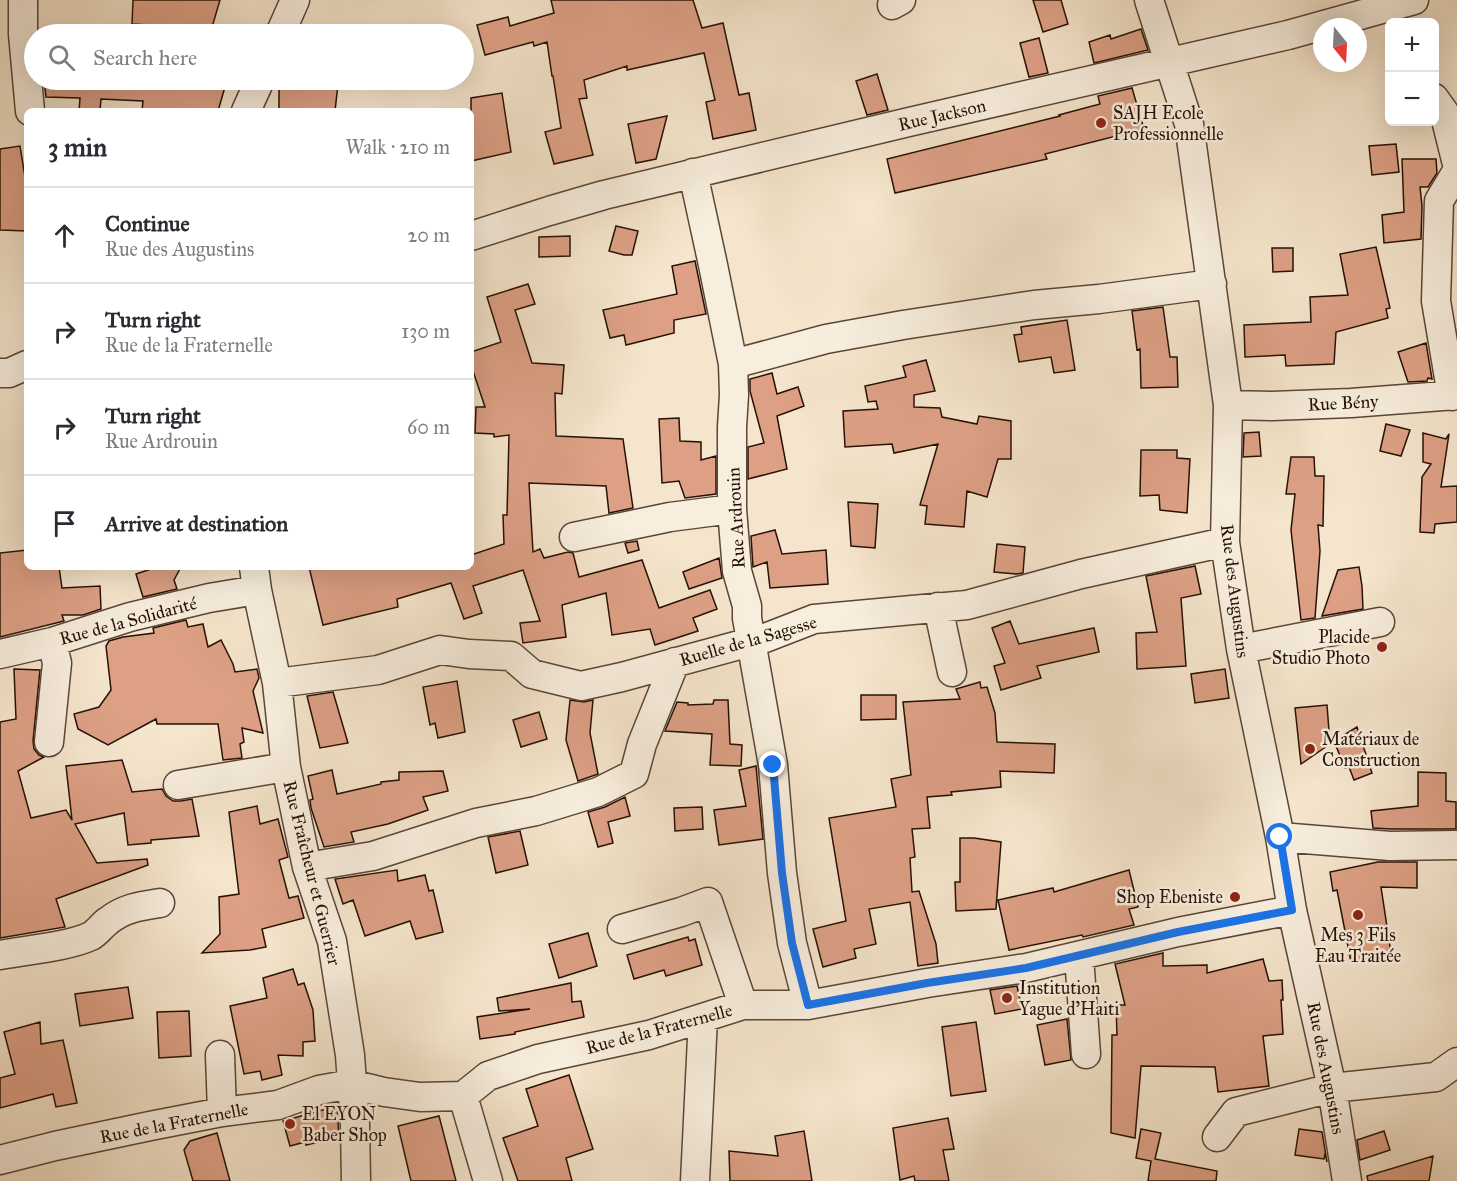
<!DOCTYPE html>
<meta charset="utf-8">
<style>
body{margin:0;font-family:"IM FELL Great Primer",serif;background:#f7f7f7;color:#2b2b33}
.controls{position:absolute;right:18px;top:18px;display:grid;overflow:hidden;border-radius:9px;box-shadow:0 6px 24px #0002}
.controls button{width:54px;height:54px;display:grid;place-items:center;padding:0;border:0;border-bottom:2px solid #e1e1e2;background:#fff;color:#2b2b33;font:30px sans-serif}
.compass{position:absolute;left:1313px;top:18px;width:54px;height:54px;border-radius:50%;background:#fff;box-shadow:0 6px 24px #0002;rotate:162deg}
.stop{position:absolute;width:18px;height:18px;margin:-14px;border:4px solid #1a73e8;border-radius:50%;background:#fff}
.stop.end{background:#1a73e8;border-color:#fff;box-shadow:0 2px 6px #0008}
.list{margin:0;padding:0;list-style:none}
h2{display:flex;justify-content:space-between;align-items:center;height:78px;margin:0;padding:0 24px;font-size:26px}
h2 small{font-size:20px;font-weight:400;color:#7c7c81}
.list li{display:grid;grid-template-columns:39px 1fr auto;gap:18px;align-items:center;box-sizing:border-box;height:96px;padding:0 24px;border-top:2px solid #e1e1e2}
.list b{display:block;font-size:22px;white-space:nowrap}
.list p{margin:0;font-size:20px;white-space:nowrap;color:#7c7c81}
.list em{font-size:20px;font-style:normal;color:#7c7c81}
.icon{flex:none;width:33px;height:33px;fill:none;stroke:currentColor;stroke-width:2;stroke-linecap:round;stroke-linejoin:round}
.map{position:relative;flex:none;width:1457px;height:1181px;overflow:hidden}
.search{position:absolute;background:#fff;box-shadow:0 6px 24px #0002;left:24px;top:24px;width:450px;height:66px;display:flex;align-items:center;gap:15px;box-sizing:border-box;padding:0 21px;border-radius:33px;color:#7c7c81;font-size:22px}
.panel{position:absolute;background:#fff;box-shadow:0 6px 24px #0002;left:24px;top:108px;width:450px;height:462px;border-radius:9px}
.map>svg:first-child{display:block}
.building{fill:#dda085;stroke:#261105;stroke-width:1.5}
.lines{fill:none;stroke-linecap:round;stroke-linejoin:round}
.minor-casing{stroke:#5a4637;stroke-width:31}
.minor{stroke:#f8eede;stroke-width:28}
.route{stroke:#1a73e8;stroke-width:8}
.poi-dot{fill:#8f2418;stroke:#f8eede;stroke-width:2}
.labels{text-anchor:middle;stroke-width:5;stroke-linejoin:round;paint-order:stroke}
.poi-label{font-size:18px;fill:#261105;stroke:#f8eede;text-anchor:start}
.street-label{font-size:18px;fill:#261105;stroke:#f8eede}
</style>
<div class="map">
<svg width="1457" height="1181" viewBox="0 0 1457 1181">
<rect width="100%" height="100%" fill="#f5e5cc"/>
<filter id="stains"><feTurbulence type="fractalNoise" baseFrequency=".00333" numOctaves="4"/><feColorMatrix values="0 0 0 0 .2 0 0 0 0 .09 0 0 0 0 .02 0 0 0 .5 -.17"/></filter>
<radialGradient id="worn" r=".72"><stop offset=".6" stop-color="#630" stop-opacity="0"/><stop offset="1" stop-color="#630" stop-opacity=".3"/></radialGradient>
<!-- building -->
<path class="building" d="M133,0H220L210,34H177L179,27L132,24Z
M551,0H693L702,28L723,23L739,95L749,93L756,130L713,139L706,102L715,100L704,53L627,70V66L584,80L587,98L579,99L593,155L554,164L545,132L561,128L553,76H552L547,42L534,46L533,42L485,55L477,25L508,17L510,26L554,13Z
M1033,0H1061L1068,24L1043,32Z
M1141,29L1148,50L1094,63L1089,42L1110,35L1111,39Z
M1039,38L1048,73L1029,77L1020,43Z
M877,74L888,110L867,115L856,81Z
M44,80H227L218,111H142L143,101L101,99L100,111H79L80,98L46,97Z
M279,80H322L321,82L338,84L335,111H279Z
M1132,88L1144,129L1045,154L1047,159L895,193L887,159L1060,116L1059,115L1100,104L1098,96Z
M502,93L511,152L471,161V98Z
M667,116L656,159L636,163L628,124Z
M1396,144L1399,172L1372,175L1369,146Z
M20,146L25,177H27V231L0,230V149Z
M1402,159H1436L1437,173L1428,187H1420L1422,206L1421,239L1384,243L1382,215L1404,212Z
M616,226L638,231L632,255H624L609,251Z
M570,236V256L539,257V237Z
M1376,247L1390,308L1386,309L1388,318L1336,332L1334,364L1286,366L1285,355L1245,357L1244,325L1311,322L1310,297L1348,295L1340,254Z
M1272,248H1293V271L1273,272Z
M695,261L706,314L674,320V333L626,345L624,335L610,338L603,310L677,294L672,266Z
M528,284L535,304L515,310L532,363L564,365L562,394L555,393L556,436L623,439L633,508L609,513L606,486L529,483L533,552L540,549L544,558L568,552L573,553L579,577L642,560L659,608L710,590L717,609L693,618L698,631L655,645L650,629L612,635L606,593L562,605L566,637L523,643L520,623L540,621L523,570L473,586L482,613L464,619L451,583L397,599L398,607L323,625L309,567H471V555L504,544L503,515H507L509,435L494,437V434L475,433L476,407H485L471,365V352L501,342L487,297Z
M1163,307L1170,357H1177L1178,387L1141,388L1140,349L1137,350L1132,311Z
M1067,320L1075,370L1054,373L1051,357L1019,362L1014,335L1022,334L1021,327Z
M1426,343L1432,379L1428,378L1427,381L1408,382L1398,352Z
M926,360L935,391L914,395V407L940,408L942,417L977,424L979,416L1011,421V459H998L987,497L967,491L964,527L925,524L927,506L920,505L938,444L894,453L892,444L845,447L843,411L878,409L876,401L868,402L865,386L906,377L903,366Z
M772,373L777,394L798,387L804,406L777,416L787,469L748,479V447L764,443L750,391V379Z
M679,418L680,441L701,442V460L716,456V494L685,498L679,481L662,483L659,419Z
M1386,424L1410,430L1401,456L1380,451Z
M1259,432L1261,456L1243,457L1244,433Z
M1423,433L1446,439L1449,434L1441,487L1457,486V522L1435,524L1434,533L1420,532L1422,477L1431,464L1423,462Z
M1141,450H1177V458L1190,459L1187,513L1160,510L1159,495L1140,496Z
M1291,457H1314L1315,476H1324L1323,526L1318,525L1320,551L1315,618L1301,620L1291,530L1295,494H1286Z
M848,502L878,504L875,548L851,546Z
M775,530L782,554L826,550L828,584L770,588L767,562L753,567L751,536Z
M637,541L639,550L628,553L625,543Z
M997,544L1025,547L1023,573L1016,574L994,572Z
M27,550V567H59L62,588L100,586L101,609L83,615H62L64,621L0,637V553Z
M719,558L722,578L689,589L683,572Z
M1195,566L1201,594L1181,598L1186,666L1137,669L1136,633L1157,632L1146,576Z
M157,567H181L174,580L177,589L143,597L136,574Z
M1359,567L1362,586L1363,609L1322,616L1338,570Z
M186,620L188,627L203,624L208,647L221,640L233,664L235,672L257,669L259,678L253,691L263,733L242,728L244,742L240,744L242,758L223,760L218,724H157L156,719L108,745L78,729L74,714L99,707L111,690L106,646L109,641L123,637L154,633L153,628Z
M1010,621L1019,644L1094,628L1099,652L1037,666L1041,678L1001,690L994,666L1005,663L992,628Z
M14,669L40,670L33,741L34,749L39,755L44,757L18,771L31,818L66,810L72,820L66,766L122,760L132,792L162,789L166,796L173,801H181L192,799L199,836L151,840V843L128,845L124,813L75,824L97,863L147,859L148,865L56,899L65,927L0,938V722L16,719Z
M1225,669L1229,698L1195,703L1191,674Z
M457,681L465,732L438,738L435,723L430,725L423,687Z
M980,682L981,688L987,687L995,713L997,742L1055,744L1054,773L1000,771L1001,787L951,792L952,795L927,797L930,828L912,829L915,857L910,858L912,892L919,891L936,944L938,963L918,966L910,902L869,909L876,944L854,949L856,958L823,967L813,929L846,921L829,818L896,807L891,779L911,775L903,702L960,699L956,689Z
M333,692L348,743L320,748L307,696Z
M861,695H896V719L861,720Z
M570,700L584,702L593,700L590,733L598,774L578,781L566,740Z
M714,700H728L730,744L742,745L741,766L710,765L712,734L665,731L677,702L688,703V705L713,704Z
M1327,705L1330,744L1301,764L1295,708Z
M539,712L547,739L521,747L513,720Z
M1357,727L1372,773L1354,780L1349,767L1345,768L1334,741Z
M756,766L763,839L719,845L714,810L746,806L739,770Z
M332,770L337,794L381,784V782L399,780V772L443,771L448,791L423,797L428,810L388,824L351,832L354,842L324,847L311,808L310,800L313,799L308,776Z
M1418,772L1446,773V801L1456,802V829H1391L1373,828L1371,811L1418,806Z
M625,797L630,816L608,822L613,843L598,847L588,812L605,807Z
M257,806L260,824L278,819L288,857L279,860L289,898L298,896L304,918L262,929L266,947L250,950L202,953L220,934L219,897L239,894L229,812Z
M702,807L703,829L675,831L674,808Z
M520,831L528,865L496,873L488,837Z
M960,838H974L1001,842L996,909L956,911L955,882H960Z
M1378,862H1417V888L1381,887L1391,953L1351,962L1337,890L1333,891L1330,872Z
M397,870L398,881L425,875L429,891L433,890L443,932L416,939L410,921L365,936L353,900L343,904L335,879Z
M1129,870L1138,907L1129,909L1134,925L1083,937L1082,935L1009,950L998,900L1053,888L1054,892Z
M588,933L597,966L559,978L549,944Z
M688,937L689,941L695,939L702,965L666,976L664,970L634,979L627,955Z
M1163,953V966L1207,965V973L1263,959L1269,981L1282,980L1283,1000H1281L1283,1034L1263,1036L1269,1086L1218,1092L1215,1067L1141,1066L1135,1138L1111,1133L1112,1035H1117L1116,1005H1125L1115,964Z
M293,969L298,985L304,983L313,1010L315,1041L303,1042V1056L278,1055L282,1075L262,1080L260,1071L244,1074L230,1006L267,998L263,978Z
M571,983L572,1002L581,1001L584,1017L515,1032V1034L480,1039L477,1017L530,1009L499,1011L497,998Z
M1017,986L1022,1009L995,1014L990,990Z
M128,987L133,1018L80,1026L75,994Z
M189,1011L191,1056L159,1058L157,1012Z
M1067,1019L1071,1060L1045,1065L1037,1025Z
M40,1022L41,1044L63,1040L77,1103L56,1107L53,1094L0,1108V1078L15,1074L4,1032Z
M976,1022L986,1091L951,1096L942,1027Z
M569,1075L593,1149L566,1158L572,1181H518L503,1138L538,1126L526,1089Z
M337,1106L339,1137L306,1145L305,1142L290,1146L283,1121Z
M439,1116L456,1181H411L398,1126Z
M948,1118L954,1149L943,1150L949,1181H915L914,1176L900,1180L893,1128Z
M1141,1129L1161,1133L1155,1159L1217,1171L1216,1181H1148L1151,1161L1136,1158Z
M1299,1129L1322,1132L1327,1162L1325,1153L1324,1159L1295,1155Z
M804,1131L812,1181H730L729,1151L778,1156L775,1136Z
M1384,1131L1390,1150L1360,1160L1357,1140Z
M217,1133L230,1181H193L184,1150L190,1141Z
M1433,1156L1429,1181H1368L1367,1176Z"/>
<g class="lines">
<defs>
<path id="minor" d="M23,0V34L30,111
M1149,0L1189,124L1228,405L1225,542L1241,649L1280,837L1292,910L1332,1088L1347,1181
M892,5L901,0
M280,34L295,0
M1434,98L1444,112L1457,164
M246,111L260,80
M693,173L713,265L733,364L734,395L732,427V509L737,571L747,606V618L773,765L782,873L792,943L808,1005
M471,236L549,211L604,195L909,122L1288,35L1414,0
M733,364L826,339L903,325L1034,305L1099,299L1212,284
M0,373H9L27,365
M1452,396L1436,301L1439,201L1457,171
M1228,405L1272,406L1351,403L1457,395
M574,537L670,517L732,509
M254,567L257,590L277,683L286,767L307,867L332,941L350,1055L355,1125L356,1181
M938,607L952,672
M1241,649L1380,622
M0,654L52,642L130,617L209,598L257,590
M277,683L378,670L440,650L469,654L511,656L532,674L581,686L622,677L765,638L814,619L967,605L1081,574L1225,542
M49,742L57,663L52,642
M178,785L286,767
M1280,837L1390,846L1457,845
M307,867L373,856L476,823L536,811L598,792L634,774L642,744L675,662
M622,929L681,912L708,902L743,1005
M0,955C27,950 67,947 91,936C98,932 102,925 108,921C124,908 141,906 160,903
M1079,956L1086,1054
M220,1055L222,1112
M463,1096L488,1181
M1217,1137L1236,1112L1332,1088L1436,1077L1457,1062
M0,1160L55,1146L150,1126L222,1112L278,1105L319,1090L351,1084L384,1092L420,1097L463,1096L488,1076L538,1059L649,1035L743,1005H808L927,983L1026,968L1178,932L1292,910
M695,1181L703,1018"/>
</defs>
<!-- minor casing -->
<use href="#minor" class="minor-casing"/>
<!-- minor -->
<use href="#minor" class="minor"/>
</g>
<g class="lines">
<!-- route -->
<path class="route" d="M773,765L782,873L792,943L808,1005L927,983L1026,968L1178,932L1292,910L1280,837"/>
</g>
<!-- markers -->
<g class="poi-dot">
<circle cx="1101" cy="123" r="6"/>
<circle cx="1382" cy="647" r="6"/>
<circle cx="1310" cy="749" r="6"/>
<circle cx="1235" cy="897" r="6"/>
<circle cx="1358" cy="915" r="6"/>
<circle cx="1007" cy="998" r="6"/>
<circle cx="290" cy="1124" r="6"/>
</g>
<g class="labels">
<!-- poi labels -->
<g class="poi-label">
<text x="1113" y="119">SAJH Ecole<tspan x="1113" dy="21">Professionnelle</tspan></text>
<text x="1370" y="643" text-anchor="end">Placide<tspan x="1370" dy="21">Studio Photo</tspan></text>
<text x="1322" y="745">Matériaux de<tspan x="1322" dy="21">Construction</tspan></text>
<text x="1223" y="903" text-anchor="end">Shop Ebeniste</text>
<text x="1358" y="941" text-anchor="middle">Mes 3 Fils<tspan x="1358" dy="21">Eau Traitée</tspan></text>
<text x="1019" y="994">Institution<tspan x="1019" dy="21">Yague d'Haiti</tspan></text>
<text x="302" y="1120">El EYON<tspan x="302" dy="21">Baber Shop</tspan></text>
</g>
<!-- street labels -->
<g class="street-label">
<text transform="translate(942 115) rotate(-13)" y="6">Rue Jackson</text>
<text transform="translate(1343 403) rotate(-3)" y="6">Rue Bény</text>
<text transform="translate(736 518) rotate(-93)" y="6">Rue Ardrouin</text>
<text transform="translate(1235 591) rotate(83)" y="6">Rue des Augustins</text>
<text transform="translate(128 621) rotate(-15)" y="6">Rue de la Solidarité</text>
<text transform="translate(748 641) rotate(-16)" y="6">Ruelle de la Sagesse</text>
<text transform="translate(312 873) rotate(76)" y="6">Rue Fraîcheur et Guerrier</text>
<text transform="translate(659 1029) rotate(-15)" y="6">Rue de la Fraternelle</text>
<text transform="translate(1326 1068) rotate(79)" y="6">Rue des Augustins</text>
<text transform="translate(174 1123) rotate(-11)" y="6">Rue de la Fraternelle</text>
</g>
</g>
<rect width="100%" height="100%" filter="url(#stains)"/>
<rect width="100%" height="100%" fill="url(#worn)"/>
</svg>
<div class="controls">
<button>+</button>
<button>−</button>
</div>
<svg class="compass" viewBox="-18 -18 36 36"><path d="M0-13l5 13h-10z" fill="#e53935"/><path d="M0 13l5-13h-10z" fill="#7c7c81"/></svg>
<div class="stop" style="left:1280px;top:837px"></div>
<div class="stop end" style="left:773px;top:765px"></div>
<div class="search"><svg class="icon" aria-label="search" viewBox="0 0 24 24"><circle cx="10" cy="10" r="6"/><path d="M15 15l6 6"/></svg>Search here</div>
<section class="panel">
<h2>3 min<small>Walk · 210 m</small></h2>
<ul class="list">
<li><svg class="icon" aria-label="ahead" viewBox="0 0 24 24"><path d="M12 20V5M6 11l6-6 6 6"/></svg><div><b>Continue</b><p>Rue des Augustins</p></div><em>20 m</em></li>
<li><svg class="icon" aria-label="right" viewBox="0 0 24 24"><path d="M7 20v-9h11M14 6l5 5-5 5"/></svg><div><b>Turn right</b><p>Rue de la Fraternelle</p></div><em>130 m</em></li>
<li><svg class="icon" aria-label="right" viewBox="0 0 24 24"><path d="M7 20v-9h11M14 6l5 5-5 5"/></svg><div><b>Turn right</b><p>Rue Ardrouin</p></div><em>60 m</em></li>
<li><svg class="icon" aria-label="arrive" viewBox="0 0 24 24"><path d="M6 21V4h12l-3 4 3 4H6"/></svg><div><b>Arrive at destination</b></div></li>
</ul>
</section>
</div>
